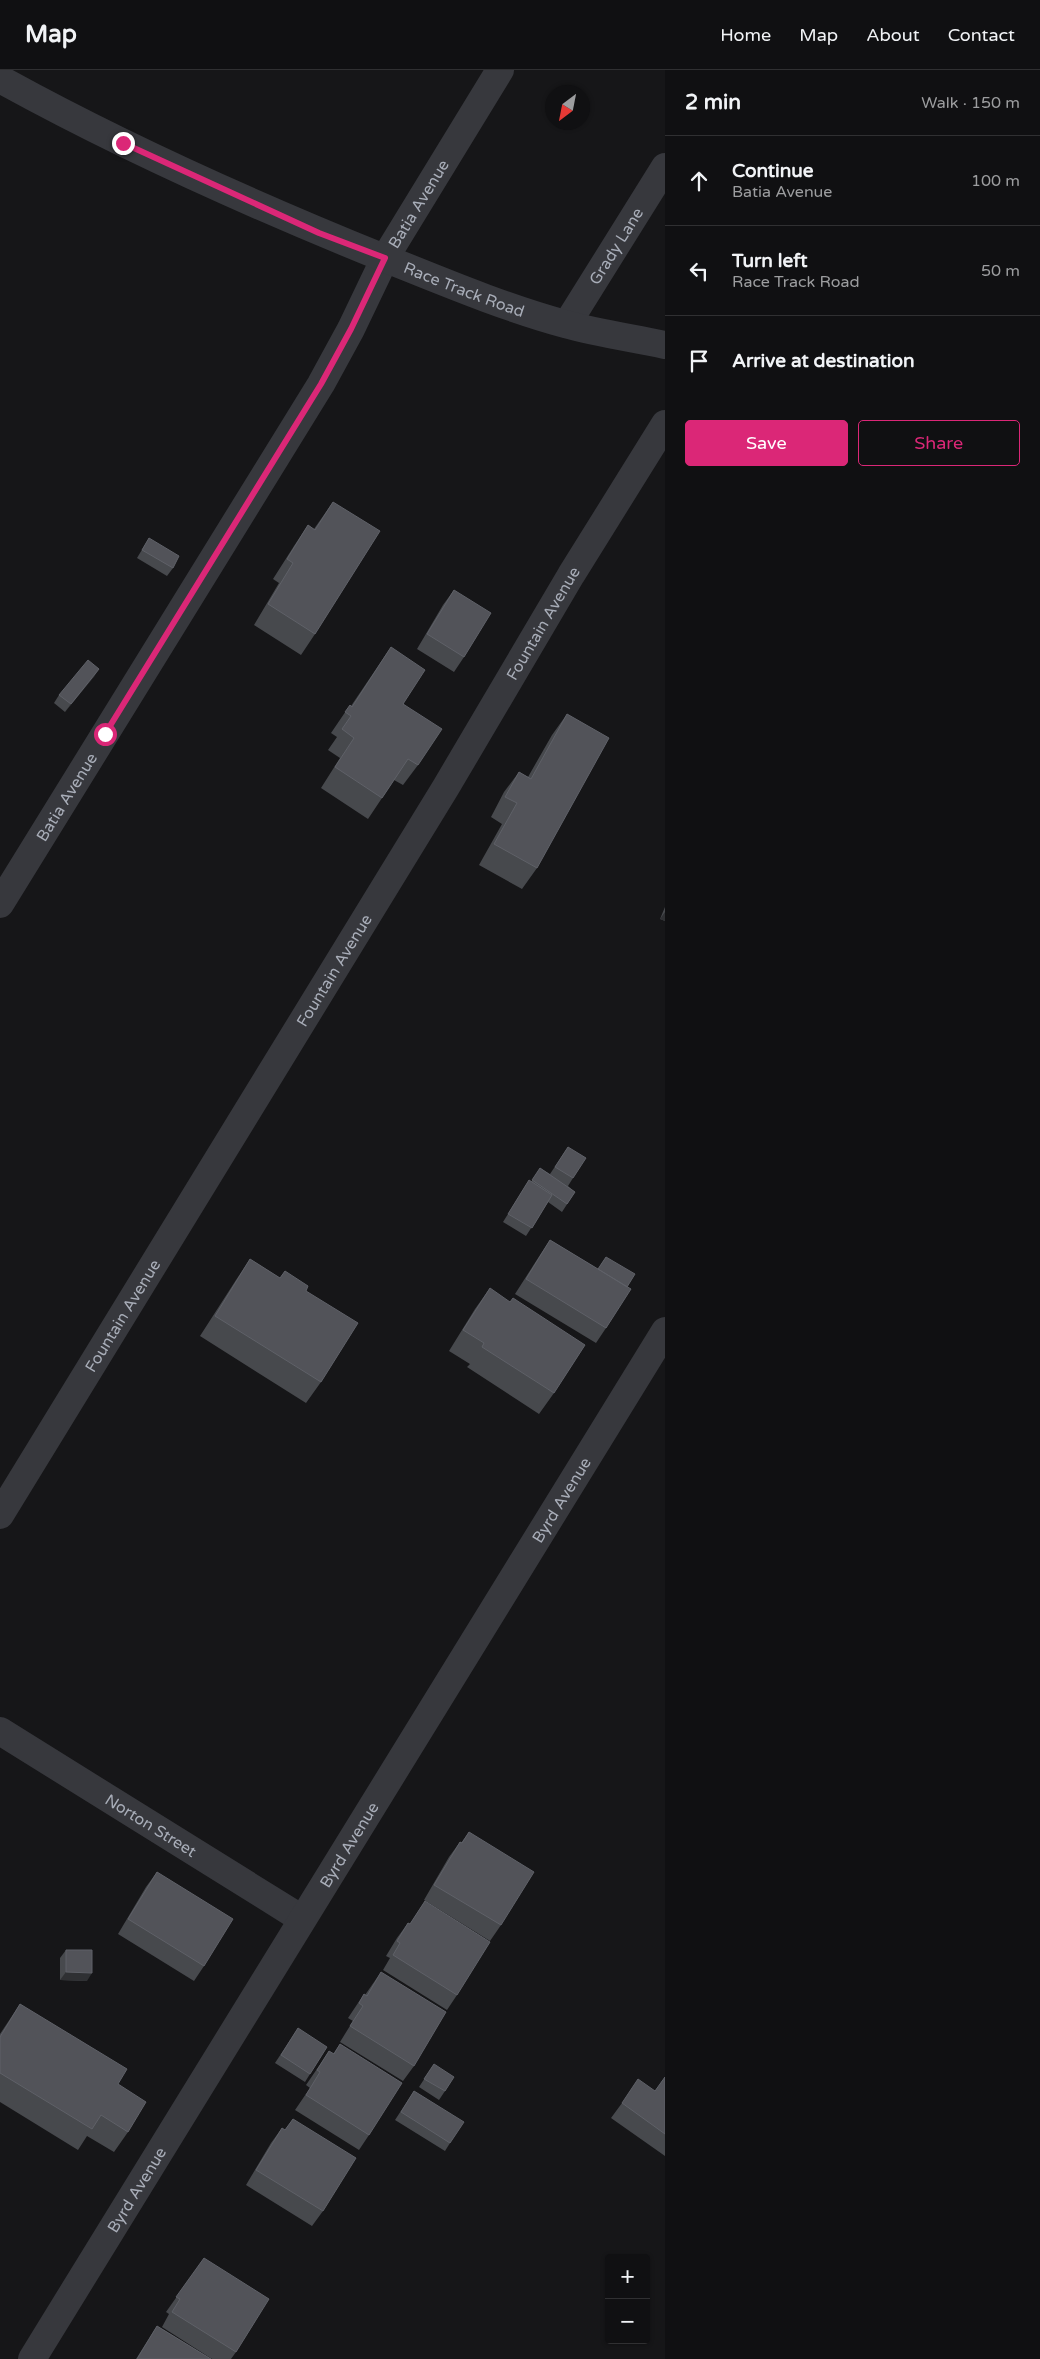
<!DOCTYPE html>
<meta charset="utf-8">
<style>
body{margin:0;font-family:"Varela Round",sans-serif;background:#19191b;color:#f1f3f6}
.controls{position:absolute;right:15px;bottom:15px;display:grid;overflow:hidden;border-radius:5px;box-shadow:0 1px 4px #0004}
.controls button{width:45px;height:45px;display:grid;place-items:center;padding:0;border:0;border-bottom:1px solid #303032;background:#101012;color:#f1f3f6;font:25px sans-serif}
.compass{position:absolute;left:545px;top:15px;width:45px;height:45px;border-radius:50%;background:#101012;box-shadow:0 1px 4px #0004;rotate:212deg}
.stop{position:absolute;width:15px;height:15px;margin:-11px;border:4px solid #db2777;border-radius:50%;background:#fff}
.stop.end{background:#db2777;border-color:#fff;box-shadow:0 1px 5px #0008}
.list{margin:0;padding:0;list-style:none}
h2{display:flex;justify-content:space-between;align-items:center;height:65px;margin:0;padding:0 20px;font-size:21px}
h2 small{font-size:16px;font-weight:400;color:#9c9d9f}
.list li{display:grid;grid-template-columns:32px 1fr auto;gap:15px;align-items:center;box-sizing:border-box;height:90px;padding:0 20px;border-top:1px solid #303032}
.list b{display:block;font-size:19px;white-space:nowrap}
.list p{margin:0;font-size:16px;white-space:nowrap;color:#9c9d9f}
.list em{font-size:16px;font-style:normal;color:#9c9d9f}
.actions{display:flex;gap:10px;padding:15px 20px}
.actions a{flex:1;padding:11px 0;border:1px solid #db2777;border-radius:5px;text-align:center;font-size:18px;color:#db2777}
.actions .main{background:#db2777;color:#fff}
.icon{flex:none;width:28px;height:28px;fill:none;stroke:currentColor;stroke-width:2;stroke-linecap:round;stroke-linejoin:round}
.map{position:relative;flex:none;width:665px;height:2289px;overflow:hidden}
header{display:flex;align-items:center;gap:30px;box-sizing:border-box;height:70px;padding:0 25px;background:#101012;border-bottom:1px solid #303032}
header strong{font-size:24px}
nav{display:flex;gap:28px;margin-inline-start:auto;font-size:18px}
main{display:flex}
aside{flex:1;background:#101012}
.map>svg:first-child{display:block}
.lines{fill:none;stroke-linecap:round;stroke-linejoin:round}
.minor{stroke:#37383d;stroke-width:28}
.tertiary{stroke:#37383d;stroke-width:28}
.wall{fill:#47494d}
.shaded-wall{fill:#2f3033}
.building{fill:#525359;stroke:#5f6168}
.route{stroke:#db2777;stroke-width:6}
.labels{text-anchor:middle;stroke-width:4.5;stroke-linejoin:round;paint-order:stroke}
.street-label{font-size:16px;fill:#a8adb8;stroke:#111113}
</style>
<header>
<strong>Map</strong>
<nav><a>Home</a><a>Map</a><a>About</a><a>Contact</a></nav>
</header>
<main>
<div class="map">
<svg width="665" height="2289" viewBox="0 0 665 2289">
<rect width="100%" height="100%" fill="#161618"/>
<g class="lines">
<!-- minor -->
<g class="minor">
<path id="s1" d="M567,254L665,97"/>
<path id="s2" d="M0,834L321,314L351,259L385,188L500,0"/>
<path id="s3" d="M0,1445L446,717L571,505L665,354"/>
<path id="s4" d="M0,1661L302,1849"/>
<path id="s5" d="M32,2289L665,1261"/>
</g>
<!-- tertiary -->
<path class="tertiary" id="s6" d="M0,9C123,77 253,135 384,188C444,212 503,237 565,254C598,263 632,268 665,275"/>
</g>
<!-- wall -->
<path class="wall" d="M333,432L315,564L301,585L254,555L279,513L273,509L294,476L308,455L314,459Z
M149,468L173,498L167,506L137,488Z
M454,520L464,587L454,602L417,579L443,535Z
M391,577L418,695L403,715L394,710L368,749L321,718L340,688L328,680L337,667L331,663L350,635L351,636Z
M99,599L65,642L54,633L59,625Z
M567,644L537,798L522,819L479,795L502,754L491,747L504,722L519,702L528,707L552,665Z
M665,837V851L660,849Z
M568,1077L573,1108L568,1116L575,1122L562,1142L548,1132L526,1166L503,1152L529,1110L531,1112L540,1098L550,1104Z
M550,1170L598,1199L606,1187L627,1217L606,1258L596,1273L515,1224L540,1185Z
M250,1189L280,1208L285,1201L306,1221L321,1312L306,1333L200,1266L236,1210Z
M490,1218L554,1323L539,1344L467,1297L470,1294L449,1281L475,1239Z
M469,1762L501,1855L490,1871L424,1830L449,1787L460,1772L461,1773Z
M157,1802L204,1896L194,1911L118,1864L146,1817Z
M425,1831L457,1925L447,1940L383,1900L390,1888L386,1886L397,1868L408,1853L410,1854Z
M66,1880L87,1911L60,1910V1888Z
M381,1902L414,1996L403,2011L340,1972L353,1951L348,1948L364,1924L365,1925Z
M20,1934L118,2014L128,2062L114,2082L87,2066L78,2080L0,2032V1964Z
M298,1958L310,2004L305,2012L275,1993Z
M340,1974L369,2065L359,2080L295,2040L310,2018L306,2015L319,1996L329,1981L333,1984Z
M434,1994L445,2021L439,2030L419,2017Z
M665,2007V2086L611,2048L622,2033L655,2021Z
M414,2021L450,2073L445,2081L395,2050Z
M293,2049L323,2141L312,2156L246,2115L271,2073L282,2058L285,2060Z
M204,2188L236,2282L231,2289H212L162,2257L169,2244L166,2242Z
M157,2256L211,2289H136Z"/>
<!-- shaded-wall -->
<path class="shaded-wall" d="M99,599L94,607L65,642L71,634Z
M665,842V851L660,849Z
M66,1902L92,1903L87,1911L60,1910Z"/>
<!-- building -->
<path class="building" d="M333,432L380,461L315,564L268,534L293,493L287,489L308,455L315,460Z
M149,468L179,486L173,498L142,480Z
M454,520L491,543L464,587L427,564Z
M391,577L425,600L403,634L442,659L418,695L408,689L382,728L335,697L354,668L342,659L351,646L345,642L350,635L352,637Z
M88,590L99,599L71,634L59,625Z
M567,644L609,668L537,798L494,774L517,733L505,727L519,702L531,709Z
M568,1077L586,1088L573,1108L555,1097Z
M540,1098L575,1122L567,1134L532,1110Z
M529,1110L552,1125L532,1158L508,1144Z
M550,1170L631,1219L606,1258L526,1209Z
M606,1187L635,1204L627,1217L598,1199Z
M250,1189L280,1208L285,1201L308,1216L306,1221L358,1253L321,1312L215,1246Z
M490,1218L510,1232L513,1228L585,1275L554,1323L482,1277L484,1273L463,1260Z
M469,1762L534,1802L501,1855L434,1815L460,1772L462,1773Z
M157,1802L233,1849L204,1896L128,1849Z
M425,1831L490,1872L457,1925L393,1885L400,1873L397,1871L408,1853L410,1854Z
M66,1880H92V1903L66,1902Z
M381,1902L446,1942L414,1996L350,1956L363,1936L359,1933L364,1924L367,1926Z
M20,1934L127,1999L118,2014L146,2032L128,2062L101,2045L92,2059L0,2003V1967Z
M298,1958L327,1977L310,2004L281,1985Z
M340,1974L402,2013L369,2065L306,2025L320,2002L317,2000L329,1981L334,1984Z
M434,1994L454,2007L445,2021L424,2009Z
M665,2007V2064L622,2033L638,2009L655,2021Z
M414,2021L464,2052L450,2073L401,2042Z
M293,2049L356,2088L323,2141L256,2100L282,2058L285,2060Z
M204,2188L269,2229L236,2282L172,2242L180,2229L176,2227Z
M157,2256L211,2289H137Z"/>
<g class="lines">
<!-- route -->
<path class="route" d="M105,664L321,314L351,259L385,188L319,163L123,73"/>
</g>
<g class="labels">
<!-- street labels -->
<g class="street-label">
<text dy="6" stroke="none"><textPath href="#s2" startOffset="816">Batia Avenue</textPath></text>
<text dy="6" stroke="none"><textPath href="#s1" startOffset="92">Grady Lane</textPath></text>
<text dy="6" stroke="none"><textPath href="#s6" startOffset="510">Race Track Road</textPath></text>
<text dy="6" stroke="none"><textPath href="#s3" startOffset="1044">Fountain Avenue</textPath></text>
<text dy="6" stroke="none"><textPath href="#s2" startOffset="126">Batia Avenue</textPath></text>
<text dy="6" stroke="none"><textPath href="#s3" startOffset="639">Fountain Avenue</textPath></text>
<text dy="6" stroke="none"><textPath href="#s3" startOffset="234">Fountain Avenue</textPath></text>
<text dy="6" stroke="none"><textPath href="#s5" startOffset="1009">Byrd Avenue</textPath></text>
<text dy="6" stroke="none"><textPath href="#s4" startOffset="178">Norton Street</textPath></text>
<text dy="6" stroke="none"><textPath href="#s5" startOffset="604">Byrd Avenue</textPath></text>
<text dy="6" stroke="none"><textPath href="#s5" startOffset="199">Byrd Avenue</textPath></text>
</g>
</g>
</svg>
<div class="controls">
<button>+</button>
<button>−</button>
</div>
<svg class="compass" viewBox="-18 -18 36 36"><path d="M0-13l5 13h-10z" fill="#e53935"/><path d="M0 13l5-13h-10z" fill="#9c9d9f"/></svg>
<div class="stop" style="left:105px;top:664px"></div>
<div class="stop end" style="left:123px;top:73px"></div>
</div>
<aside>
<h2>2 min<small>Walk · 150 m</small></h2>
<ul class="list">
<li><svg class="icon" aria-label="ahead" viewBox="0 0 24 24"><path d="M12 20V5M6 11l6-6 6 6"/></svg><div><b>Continue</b><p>Batia Avenue</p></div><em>100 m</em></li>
<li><svg class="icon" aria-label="left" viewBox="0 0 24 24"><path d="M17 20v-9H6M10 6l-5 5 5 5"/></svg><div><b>Turn left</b><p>Race Track Road</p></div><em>50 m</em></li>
<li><svg class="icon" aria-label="arrive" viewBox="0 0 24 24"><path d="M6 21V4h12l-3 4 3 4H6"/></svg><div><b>Arrive at destination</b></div></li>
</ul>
<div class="actions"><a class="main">Save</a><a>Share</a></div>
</aside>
</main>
